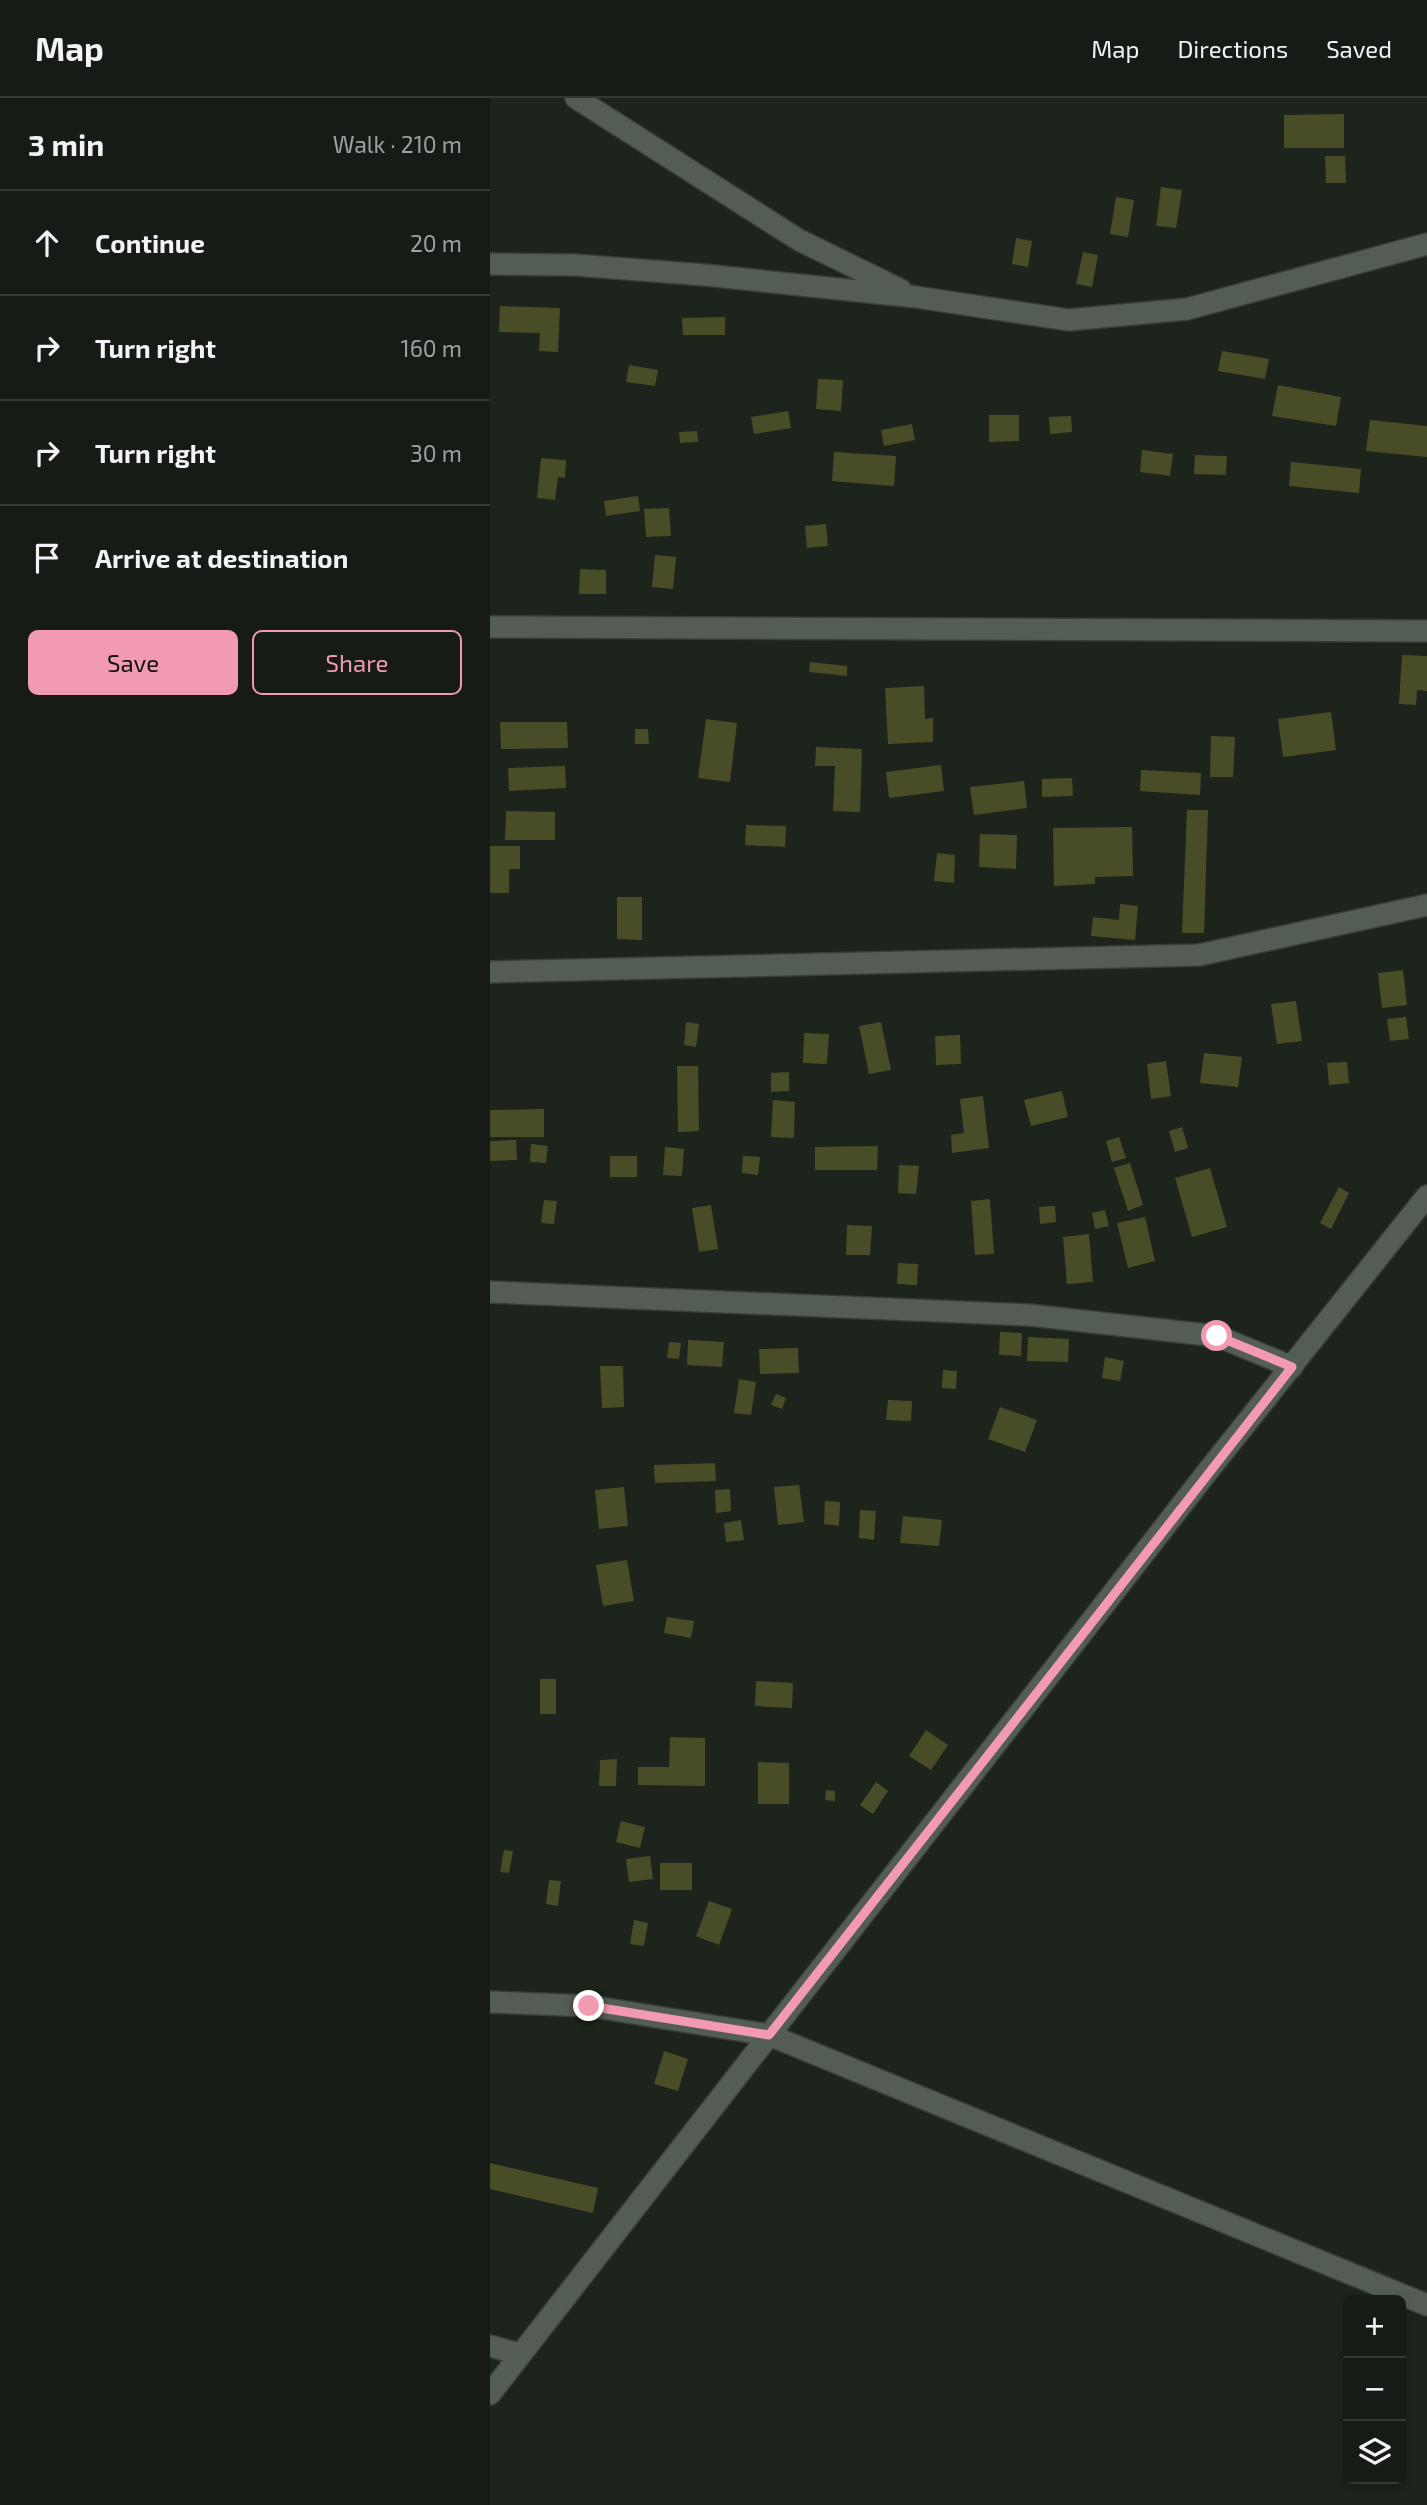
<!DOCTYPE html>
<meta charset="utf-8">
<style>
body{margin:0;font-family:"Exo 2",sans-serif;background:#232822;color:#f1f3f6}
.controls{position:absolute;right:21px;bottom:21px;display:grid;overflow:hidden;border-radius:10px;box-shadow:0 4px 10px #0003}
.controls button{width:63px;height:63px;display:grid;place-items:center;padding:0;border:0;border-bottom:2px solid #353934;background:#161b15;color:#f1f3f6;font:35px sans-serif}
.stop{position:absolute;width:21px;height:21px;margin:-16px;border:5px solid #f19ab1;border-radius:50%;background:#fff}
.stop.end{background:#f19ab1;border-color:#fff;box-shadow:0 2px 7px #0008}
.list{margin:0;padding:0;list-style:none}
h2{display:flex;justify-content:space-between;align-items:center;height:91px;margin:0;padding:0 28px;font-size:30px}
h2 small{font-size:23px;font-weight:400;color:#9ea1a0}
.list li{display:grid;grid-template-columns:46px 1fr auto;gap:21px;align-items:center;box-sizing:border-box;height:105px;padding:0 28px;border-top:2px solid #353934}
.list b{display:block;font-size:26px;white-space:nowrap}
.list em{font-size:23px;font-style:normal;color:#9ea1a0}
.actions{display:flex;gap:14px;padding:21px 28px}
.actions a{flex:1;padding:16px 0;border:2px solid #f19ab1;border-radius:10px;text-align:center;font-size:24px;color:#f19ab1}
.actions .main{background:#f19ab1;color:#111}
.icon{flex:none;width:38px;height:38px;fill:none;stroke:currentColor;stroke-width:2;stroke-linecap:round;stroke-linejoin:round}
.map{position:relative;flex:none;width:937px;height:2407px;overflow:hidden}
header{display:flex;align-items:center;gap:42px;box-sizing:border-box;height:98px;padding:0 35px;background:#161b15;border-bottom:2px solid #353934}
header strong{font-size:33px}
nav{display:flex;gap:38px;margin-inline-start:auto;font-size:24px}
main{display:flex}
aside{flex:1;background:#161b15}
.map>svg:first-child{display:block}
.building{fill:#484d28}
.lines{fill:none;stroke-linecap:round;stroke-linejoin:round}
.street-casing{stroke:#373e37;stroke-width:24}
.street{stroke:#545d53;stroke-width:21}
.route{stroke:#f19ab1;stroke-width:9}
</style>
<header>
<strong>Map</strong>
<nav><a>Map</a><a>Directions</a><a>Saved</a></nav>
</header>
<main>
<aside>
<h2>3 min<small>Walk · 210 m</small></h2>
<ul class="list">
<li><svg class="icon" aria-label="ahead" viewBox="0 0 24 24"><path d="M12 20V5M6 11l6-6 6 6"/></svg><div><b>Continue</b></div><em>20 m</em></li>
<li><svg class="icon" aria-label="right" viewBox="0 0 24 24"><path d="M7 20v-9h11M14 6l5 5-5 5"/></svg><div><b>Turn right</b></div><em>160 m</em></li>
<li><svg class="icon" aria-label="right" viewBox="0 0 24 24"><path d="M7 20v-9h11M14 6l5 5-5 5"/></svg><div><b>Turn right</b></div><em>30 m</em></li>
<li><svg class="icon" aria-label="arrive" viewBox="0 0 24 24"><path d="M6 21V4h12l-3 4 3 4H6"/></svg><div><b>Arrive at destination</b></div></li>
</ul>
<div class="actions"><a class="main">Save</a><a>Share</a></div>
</aside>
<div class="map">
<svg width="937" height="2407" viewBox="0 0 937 2407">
<rect width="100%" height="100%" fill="#1d241c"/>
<!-- building -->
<path class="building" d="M854,16V50H794V17Z
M835,58H855L856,85H836Z
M671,89L692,92L686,130L666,128Z
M626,99L644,102L638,139L620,136Z
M526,140L542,143L538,169L522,166Z
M593,154L608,157L602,189L586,186Z
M10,208L70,210L68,254L49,253L50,235L9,234Z
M235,219V237H193L192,220Z
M732,253L779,261L775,281L728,273Z
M139,267L168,272L165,288L136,284Z
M328,281L353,282L351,313L326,311Z
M788,287L851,299L846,328L782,318Z
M298,313L301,330L264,336L261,319Z
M499,317H529V343L499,344Z
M581,318L582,334L560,336L559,319Z
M880,322L937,328V359L876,353Z
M422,326L425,342L394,348L391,332Z
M207,333L208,344L190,345L189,334Z
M652,352L683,356L680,378L650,374Z
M344,354L406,358L404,388L342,383Z
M705,357L737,358L736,377L704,376Z
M51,360L76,362L75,380L68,379L65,402L47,400Z
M801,364L871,371L869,395L799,388Z
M148,398L150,413L116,418L114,403Z
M179,410L181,438L156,439L154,411Z
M336,426L338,448L317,450L315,428Z
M165,457L186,459L183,491L162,489Z
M90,471L116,472V496H89Z
M912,557L937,558V593L927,592L926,607L909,606Z
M320,564L357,568V578L319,574Z
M434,588L435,621L443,620V644L398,646L395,590Z
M841,614L846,652L793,659L788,621Z
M216,621L247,625L240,684L208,680Z
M10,624H77L78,650L11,651Z
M145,631H158L159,646H145Z
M721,638L745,639L743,679H720Z
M326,649L372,651L370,714L343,713L345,668H325Z
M451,667L454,693L399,700L396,674Z
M75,668L76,690L19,693L18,670Z
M651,672L711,675L710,697L650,693Z
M582,680L583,698L552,699V681Z
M534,683L537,710L484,717L480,689Z
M697,712H718L714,835H692Z
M16,713L65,714V742H15Z
M256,727L296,728L295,749L255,747Z
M642,729L643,778L605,779V786L564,788L563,730Z
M490,736L527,737L526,771L489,769Z
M0,748H30V771H19V795H0Z
M447,755L465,757L464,785L444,783Z
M127,799H152V842L127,841Z
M630,806L648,808L645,842L601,838L603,819L629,822Z
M913,872L917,907L892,910L888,875Z
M806,903L812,943L787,946L781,906Z
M916,919L919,941L900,943L897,921Z
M196,924L209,926L206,949L194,947Z
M391,924L401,972L379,976L369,928Z
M314,935L339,936L337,966L313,965Z
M470,937L471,966L446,967L445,938Z
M714,955L752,959L748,989L710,985Z
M676,963L681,998L661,1001L657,966Z
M857,964L859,985L839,987L837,965Z
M187,968H208L209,1033L188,1034Z
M299,974V993L281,994V975Z
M572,993L578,1019L541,1028L534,1002Z
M493,998L499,1050L462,1055L461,1037L474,1035L470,1001Z
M283,1002L305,1004L304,1040L281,1039Z
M54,1011V1039H0V1012Z
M692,1029L698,1050L685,1054L679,1033Z
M629,1039L636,1060L622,1064L616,1043Z
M26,1042L27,1062L0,1063V1043Z
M41,1046L58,1048L56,1065L40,1064Z
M388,1048L387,1072H325V1049Z
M175,1049L194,1051L192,1078L173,1077Z
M120,1058H147V1079H120Z
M253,1058L270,1059L268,1077L252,1075Z
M640,1065L653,1107L638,1113L624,1070Z
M409,1067L429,1068L426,1096L408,1095Z
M720,1070L737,1129L702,1139L685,1080Z
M849,1089L859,1095L841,1131L830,1125Z
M500,1101L504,1156L485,1157L481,1103Z
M54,1102L67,1103L64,1126L51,1125Z
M221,1107L228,1151L209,1154L202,1110Z
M565,1108L566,1124L550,1126L549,1109Z
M615,1112L619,1128L605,1131L602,1115Z
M655,1119L665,1163L638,1170L627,1125Z
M357,1127L382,1128L380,1157H356Z
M599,1136L603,1184L577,1186L573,1139Z
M408,1165L428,1166L427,1187L407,1186Z
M510,1234L532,1235L531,1258L509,1257Z
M538,1239L579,1241L578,1264L537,1263Z
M198,1242L234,1244L232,1269L197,1267Z
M179,1244L191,1245L189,1261L177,1260Z
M308,1250L309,1275L270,1276L269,1251Z
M615,1259L634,1263L630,1283L612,1280Z
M110,1268H133L134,1309L112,1310Z
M453,1272L467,1273L466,1291L452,1290Z
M249,1281L266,1284L261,1317L244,1315Z
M286,1296L296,1300L292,1311L281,1307Z
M398,1302L422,1303L421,1323L396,1322Z
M510,1309L547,1322L535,1354L498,1341Z
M225,1365L226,1383L165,1385L164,1367Z
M309,1387L314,1424L288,1427L284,1389Z
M134,1389L138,1428L109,1431L105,1392Z
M240,1391L241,1413L226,1415L225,1392Z
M335,1403L350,1404L349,1428L334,1426Z
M370,1412L386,1413L384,1442L369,1440Z
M413,1418L452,1422L449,1448L410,1445Z
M251,1422L254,1442L236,1444L234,1425Z
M137,1462L144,1503L113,1508L106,1467Z
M177,1519L204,1523L201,1540L174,1535Z
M50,1581H66V1616H50Z
M266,1583L303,1585L302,1610L265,1608Z
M436,1632L458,1647L441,1672L419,1658Z
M180,1639L215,1640V1688L148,1687V1669H179Z
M127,1661L126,1688H109L110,1662Z
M268,1664L299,1665V1706H268Z
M386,1684L398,1693L383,1716L370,1707Z
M336,1692L345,1693V1703L335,1702Z
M131,1723L155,1729L150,1750L126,1744Z
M14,1752L23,1753L19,1775L10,1774Z
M160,1758L163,1781L139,1784L136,1761Z
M170,1765H202V1792H170Z
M59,1782L71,1783L68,1808L56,1806Z
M219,1803L242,1811L229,1847L206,1838Z
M144,1822L158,1825L154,1848L140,1846Z
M174,1953L198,1961L188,1993L164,1986Z
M0,2065L108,2090L103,2115L0,2091Z"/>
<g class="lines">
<defs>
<path id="street" d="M86,0L309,142L411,192
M0,166L85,167L215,177L426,199L579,222L697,211L937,146
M0,529L937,533
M0,874L709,857L937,807
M0,1194L539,1217L727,1238L802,1269
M0,1904L99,1908L279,1937L937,2207
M0,2248L30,2256
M0,2296L718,1373L937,1098"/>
</defs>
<!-- street casing -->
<use href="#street" class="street-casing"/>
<!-- street -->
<use href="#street" class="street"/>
</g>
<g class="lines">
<!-- route -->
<path class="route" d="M99,1908L279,1937L802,1269L727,1238"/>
</g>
</svg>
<div class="controls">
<button>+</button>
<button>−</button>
<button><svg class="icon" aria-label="layers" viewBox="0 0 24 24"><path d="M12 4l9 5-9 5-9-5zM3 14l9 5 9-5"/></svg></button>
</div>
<div class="stop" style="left:727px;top:1238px"></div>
<div class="stop end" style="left:99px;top:1908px"></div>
</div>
</main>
